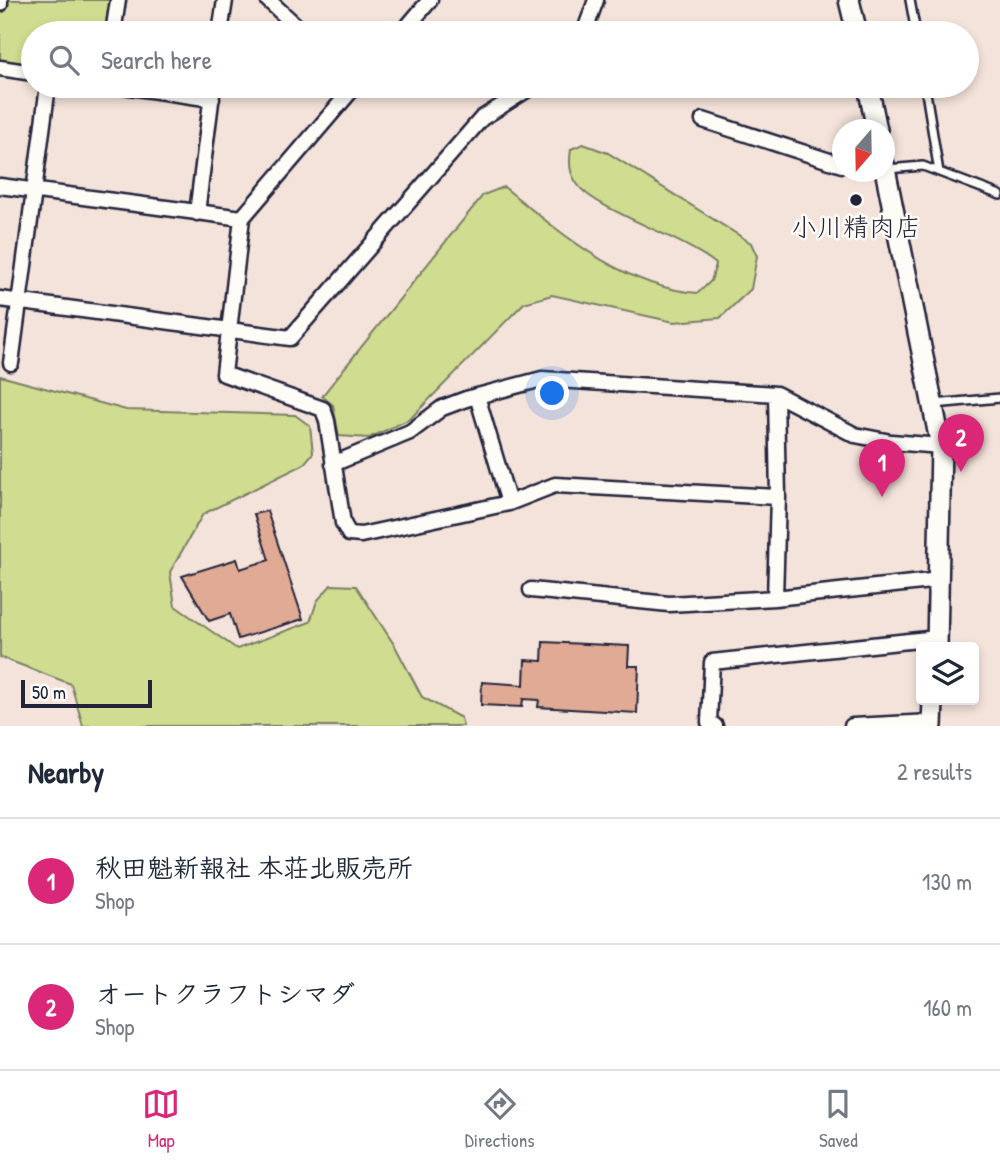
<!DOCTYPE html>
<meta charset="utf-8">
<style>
body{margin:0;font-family:"Patrick Hand","Klee One",sans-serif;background:#f6f6f7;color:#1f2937}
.controls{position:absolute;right:21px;bottom:21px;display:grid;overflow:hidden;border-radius:7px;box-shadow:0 4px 10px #0003}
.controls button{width:63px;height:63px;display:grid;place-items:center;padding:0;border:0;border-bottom:2px solid #e0e1e3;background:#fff;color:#1f2937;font:35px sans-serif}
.compass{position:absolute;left:832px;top:119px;width:63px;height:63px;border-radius:50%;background:#fff;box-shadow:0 4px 10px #0003;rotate:200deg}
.scale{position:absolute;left:21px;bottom:18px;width:131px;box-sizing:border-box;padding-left:7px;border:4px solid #22223b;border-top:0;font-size:19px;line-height:24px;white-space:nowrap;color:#22223b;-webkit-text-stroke:5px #fdfcf7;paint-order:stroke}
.you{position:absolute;left:553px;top:394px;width:24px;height:24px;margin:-18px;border:5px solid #fff;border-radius:50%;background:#1a73e8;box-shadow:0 0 0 10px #1a73e833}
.badge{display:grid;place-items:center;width:46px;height:46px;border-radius:50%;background:#db2777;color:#fff;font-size:23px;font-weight:700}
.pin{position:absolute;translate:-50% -58px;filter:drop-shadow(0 2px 4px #0008)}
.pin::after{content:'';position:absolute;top:37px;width:24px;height:21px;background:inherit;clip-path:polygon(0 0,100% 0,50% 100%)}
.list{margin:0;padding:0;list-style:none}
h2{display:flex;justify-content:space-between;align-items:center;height:91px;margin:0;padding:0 28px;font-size:30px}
h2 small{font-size:23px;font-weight:400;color:#747a83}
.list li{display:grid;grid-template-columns:46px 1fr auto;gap:21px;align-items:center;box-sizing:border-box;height:126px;padding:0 28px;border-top:2px solid #e0e1e3}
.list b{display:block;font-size:26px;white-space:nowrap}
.list p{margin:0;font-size:23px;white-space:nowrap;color:#747a83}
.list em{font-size:23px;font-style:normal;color:#747a83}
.icon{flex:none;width:38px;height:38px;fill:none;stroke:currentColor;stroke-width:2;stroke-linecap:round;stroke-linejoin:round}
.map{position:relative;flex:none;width:1000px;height:726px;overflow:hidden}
.search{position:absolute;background:#fff;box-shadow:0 4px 10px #0003;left:21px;right:21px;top:21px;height:77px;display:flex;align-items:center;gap:18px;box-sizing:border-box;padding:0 24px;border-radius:38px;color:#747a83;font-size:26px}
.sheet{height:343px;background:#fff}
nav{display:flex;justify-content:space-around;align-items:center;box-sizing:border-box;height:98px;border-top:2px solid #e0e1e3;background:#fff;font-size:19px;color:#747a83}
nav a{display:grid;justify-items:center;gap:4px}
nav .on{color:#db2777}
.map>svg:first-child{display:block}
.green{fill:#d0dc8f;stroke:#797f65;stroke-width:2}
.building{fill:#e0aa95;stroke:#22223b;stroke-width:2}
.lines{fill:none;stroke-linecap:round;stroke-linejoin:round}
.lane-casing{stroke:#22223b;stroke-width:12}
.street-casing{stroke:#22223b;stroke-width:19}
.secondary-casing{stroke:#22223b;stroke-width:24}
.lane{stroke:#fdfcf7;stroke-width:7}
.street{stroke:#fdfcf7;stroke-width:14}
.secondary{stroke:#fdfcf7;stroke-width:19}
.poi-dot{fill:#22223b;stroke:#fdfcf7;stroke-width:2.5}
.labels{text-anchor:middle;stroke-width:5;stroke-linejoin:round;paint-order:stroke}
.poi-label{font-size:26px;fill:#22223b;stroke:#fdfcf7}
</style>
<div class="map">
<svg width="1000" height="726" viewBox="0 0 1000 726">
<rect width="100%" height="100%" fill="#f4e3da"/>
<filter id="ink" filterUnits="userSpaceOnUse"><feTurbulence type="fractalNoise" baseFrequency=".0143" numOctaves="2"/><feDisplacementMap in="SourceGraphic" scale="14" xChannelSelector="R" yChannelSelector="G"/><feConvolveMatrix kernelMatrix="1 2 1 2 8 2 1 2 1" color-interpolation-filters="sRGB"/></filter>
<g filter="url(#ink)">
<!-- green -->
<path class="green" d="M0,0H118L113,33H33V73L0,68Z
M583,144L608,153L751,243L757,256L751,289L720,318L674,322L552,295L524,303L410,419L369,438L339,436L333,405L322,396L483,195L504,187C561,233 622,287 698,293L711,281L716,264C685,238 594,209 578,185C569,173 569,163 571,149Z
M0,376L126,410L295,415L310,426L313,453L303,465L203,514L170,572L175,606L237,649L310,622L317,601L331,585L356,586L395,646L422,697L461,718L463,726H83L71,684L0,657Z"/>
<!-- building -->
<path class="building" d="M267,511L303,619L238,639L230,614L209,621L182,576L237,559L240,569L269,560L254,514Z
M543,642L629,646L628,666H639L637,713L538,707L539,700L523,699L522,707L481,705L482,682L524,685L525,660L542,661Z"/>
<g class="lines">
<defs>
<path id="lane" d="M910,0L916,33
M925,86L939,172
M887,169L923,166L1000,195
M934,404L1000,398"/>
<path id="street" d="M268,0L304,33
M0,4V0
M113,33L118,0
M220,33L225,0
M402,33L430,0
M584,33L596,0
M0,68L33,73
M123,86L212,99
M355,86L242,218L224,374L323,409L327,421L343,523L349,534L361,535L509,503L555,485L778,497L775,598L940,580
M703,120L842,165
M0,186L242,218
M197,213L213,86
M0,299L290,338L482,118L533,86
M11,363L48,86
M776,394L778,497
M477,396L509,503
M333,464L410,432L442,408L466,399L542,379L776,394L855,435L891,442L941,446
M531,590L669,604L775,598
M715,726L709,722L712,662L937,638
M852,726L932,722"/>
<path id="secondary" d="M849,0L857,33
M868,86L877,130
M884,164L941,446L937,647
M932,726L933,700"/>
</defs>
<!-- lane casing -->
<use href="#lane" class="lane-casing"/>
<!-- street casing -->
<use href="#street" class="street-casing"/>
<!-- secondary casing -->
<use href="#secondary" class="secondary-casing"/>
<!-- lane -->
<use href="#lane" class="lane"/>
<!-- street -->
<use href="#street" class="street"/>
<!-- secondary -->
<use href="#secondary" class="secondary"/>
</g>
</g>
<!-- markers -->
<circle class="poi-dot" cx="856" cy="200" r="7"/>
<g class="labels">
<!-- poi labels -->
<g class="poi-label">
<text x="856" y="236">小川精肉店</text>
</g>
</g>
</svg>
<div class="controls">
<button><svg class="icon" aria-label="layers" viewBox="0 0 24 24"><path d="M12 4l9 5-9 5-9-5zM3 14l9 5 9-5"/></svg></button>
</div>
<svg class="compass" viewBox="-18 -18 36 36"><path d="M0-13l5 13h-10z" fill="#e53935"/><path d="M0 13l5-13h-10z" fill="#747a83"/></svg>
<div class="scale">50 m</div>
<div class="you"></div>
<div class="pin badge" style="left:882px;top:497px">1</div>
<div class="pin badge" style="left:961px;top:472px">2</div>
<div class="search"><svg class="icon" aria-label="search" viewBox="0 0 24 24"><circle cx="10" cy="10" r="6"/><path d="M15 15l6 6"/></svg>Search here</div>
</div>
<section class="sheet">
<h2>Nearby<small>2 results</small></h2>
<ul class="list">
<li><span class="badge">1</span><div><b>秋田魁新報社 本荘北販売所</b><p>Shop</p></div><em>130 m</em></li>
<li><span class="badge">2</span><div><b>オートクラフトシマダ</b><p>Shop</p></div><em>160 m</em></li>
</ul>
</section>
<nav>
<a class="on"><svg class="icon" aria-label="map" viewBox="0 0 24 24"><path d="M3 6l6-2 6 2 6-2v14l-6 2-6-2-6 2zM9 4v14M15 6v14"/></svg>Map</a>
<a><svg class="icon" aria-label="directions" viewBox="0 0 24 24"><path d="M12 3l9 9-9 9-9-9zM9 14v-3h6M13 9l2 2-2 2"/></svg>Directions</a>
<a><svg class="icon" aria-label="saved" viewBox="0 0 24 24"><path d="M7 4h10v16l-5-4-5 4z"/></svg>Saved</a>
</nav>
